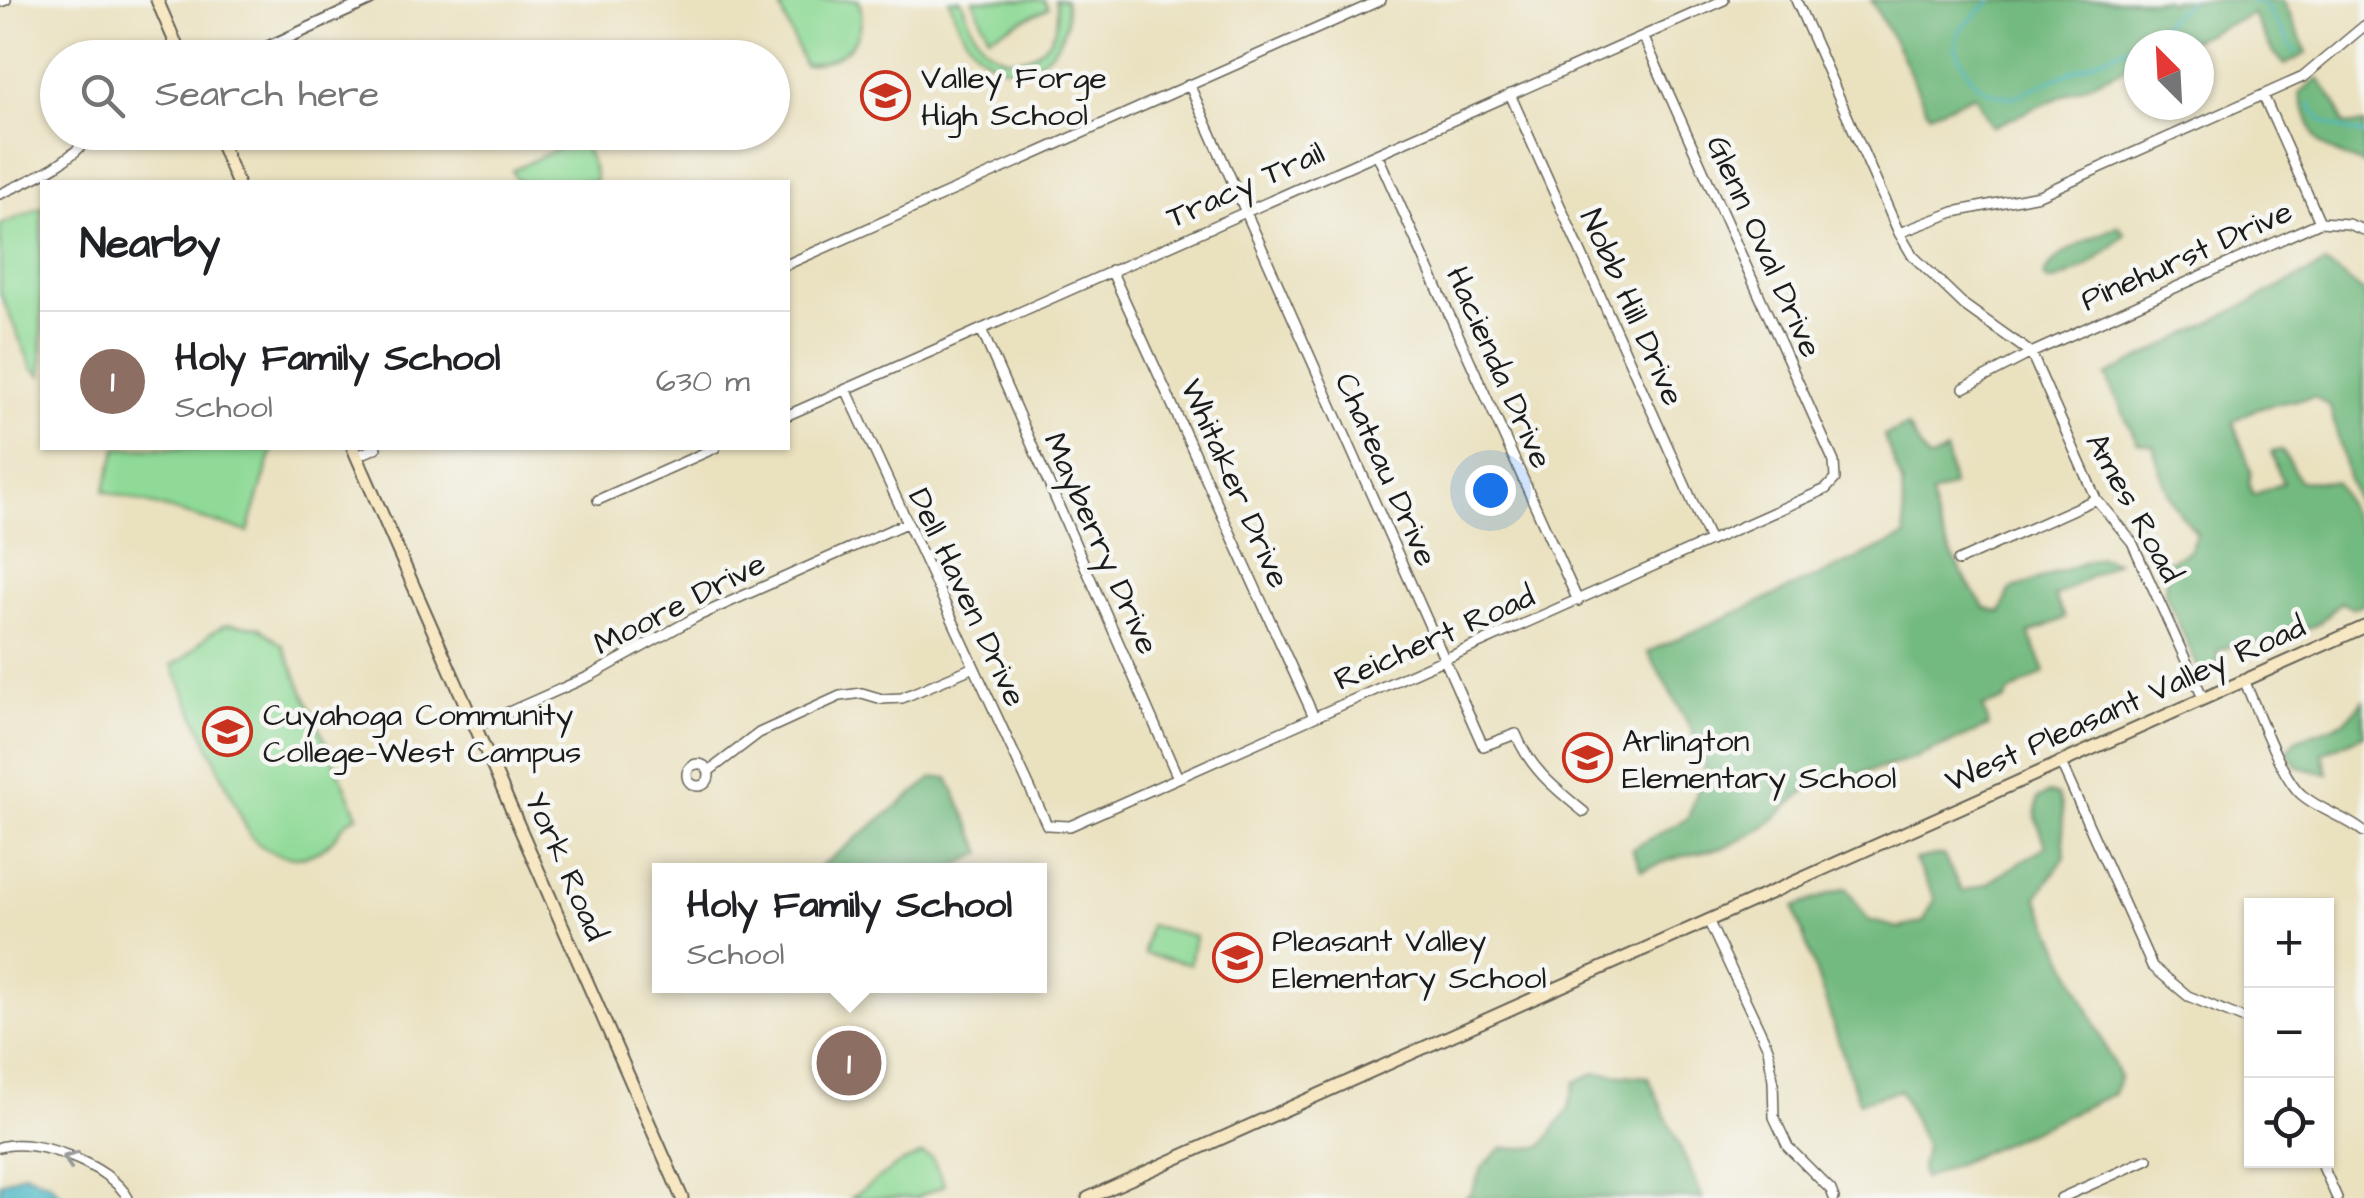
<!DOCTYPE html>
<meta charset="utf-8">
<style>
body{margin:0;font-family:"Architects Daughter",sans-serif;background:#f2f2f2;color:#202124}
.controls{position:absolute;right:30px;bottom:30px;display:grid;overflow:hidden;border-radius:0px;box-shadow:0 2px 8px #0004}
.controls button{width:90px;height:90px;display:grid;place-items:center;padding:0;border:0;border-bottom:2px solid #e0e0e0;background:#fff;color:#202124;font:50px sans-serif}
.compass{position:absolute;left:2124px;top:30px;width:90px;height:90px;border-radius:50%;background:#fff;box-shadow:0 2px 8px #0004;rotate:336deg}
.you{position:absolute;left:1490px;top:490px;width:35px;height:35px;margin:-25px;border:8px solid #fff;border-radius:50%;background:#1a73e8;box-shadow:0 0 0 15px #1a73e833}
.badge{display:grid;place-items:center;width:65px;height:65px;border-radius:50%;background:#c8321e;color:#fff;font-size:32px;font-weight:700}
.pin{position:absolute;translate:-50% -50%;border:5px solid #fff;box-shadow:0 2px 10px #0006}
.popup{position:absolute;left:652px;top:863px;width:395px;height:130px;box-sizing:border-box;display:grid;place-content:center;border-radius:0px;background:#fff;filter:drop-shadow(0 2px 8px #0005);font-size:32px;white-space:nowrap;color:#757577}
.popup b{font-size:38px;color:#202124}
.popup::after{content:'';position:absolute;left:50%;top:100%;margin-left:-20px;border:20px solid transparent;border-top-color:#fff}
.list{margin:0;padding:0;list-style:none}
h2{display:flex;justify-content:space-between;align-items:center;height:130px;margin:0;padding:0 40px;font-size:42px}
h2 small{font-size:32px;font-weight:400;color:#757577}
.list li{display:grid;grid-template-columns:65px 1fr auto;gap:30px;align-items:center;box-sizing:border-box;height:140px;padding:0 40px;border-top:2px solid #e0e0e0}
.list b{display:block;font-size:38px;white-space:nowrap}
.list p{margin:0;font-size:32px;white-space:nowrap;color:#757577}
.list em{font-size:32px;font-style:normal;color:#757577}
.icon{flex:none;width:55px;height:55px;fill:none;stroke:currentColor;stroke-width:2;stroke-linecap:round;stroke-linejoin:round}
.map{position:relative;flex:none;width:2364px;height:1198px;overflow:hidden}
.search{position:absolute;background:#fff;box-shadow:0 2px 8px #0004;left:40px;top:40px;width:750px;height:110px;display:flex;align-items:center;gap:25px;box-sizing:border-box;padding:0 35px;border-radius:55px;color:#757577;font-size:38px}
.panel{position:absolute;background:#fff;box-shadow:0 2px 8px #0004;left:40px;top:180px;width:750px;height:270px;border-radius:0px}
.map>svg:first-child{display:block}
.green{fill:#8fda97;stroke:#567b5a;stroke-width:2.5}
.forest{fill:#73ba80;stroke:#486b4e;stroke-width:2.5}
.water{fill:#48b6c4;stroke:#326970;stroke-width:2.5}
.lines{fill:none;stroke-linecap:round;stroke-linejoin:round}
.stream{stroke:#48b6c4;stroke-width:2.5}
.minor-casing{stroke:#646155;stroke-width:12}
.tertiary-casing{stroke:#646155;stroke-width:14}
.secondary-casing{stroke:#646155;stroke-width:15}
.minor{stroke:#fff;stroke-width:9}
.tertiary{stroke:#fff;stroke-width:10}
.secondary{stroke:#f7e8c3;stroke-width:11}
.oneway{stroke:#999}
.labels{text-anchor:middle;stroke-width:9;stroke-linejoin:round;paint-order:stroke}
.poi-label{font-size:32px;fill:#1c1c1c;stroke:#f6f6f2;text-anchor:start}
.street-label{font-size:32px;fill:#1c1c1c;stroke:#f6f6f2}
</style>
<div class="map">
<svg width="2364" height="1198" viewBox="0 0 2364 1198">
<rect width="100%" height="100%" fill="#f6f6f2"/>
<filter id="ink" filterUnits="userSpaceOnUse"><feTurbulence type="fractalNoise" baseFrequency=".01" numOctaves="2"/><feDisplacementMap in="SourceGraphic" scale="20" xChannelSelector="R" yChannelSelector="G"/><feConvolveMatrix kernelMatrix="1 2 1 2 8 2 1 2 1" color-interpolation-filters="sRGB"/></filter>
<filter id="wash" filterUnits="userSpaceOnUse"><feTurbulence type="fractalNoise" baseFrequency=".0048" numOctaves="4" result="noise"/><feDisplacementMap in="SourceGraphic" scale="40" xChannelSelector="R" yChannelSelector="G"/><feGaussianBlur stdDeviation="2.25" result="paint"/><feColorMatrix in="noise" values="0 0 0 0 0 0 0 0 0 0 0 0 0 0 0 0 0 1.4 0 .05"/><feComposite in="paint" operator="in"/></filter>
<g filter="url(#wash)">
<rect width="100%" height="100%" fill="#eae1bf"/>
<!-- green -->
<path class="green" d="M788,0H859C870,42 841,61 804,65L779,4Z
M949,0H961C968,16 974,38 988,49C1025,77 1067,40 1055,0H1065C1076,50 1021,90 980,54C964,40 957,20 949,0Z
M973,0H1044L1048,8L989,36Z
M581,138L594,170L596,182H518L512,170Z
M42,207V376L32,368L0,293V225Z
M117,448H273L248,532L104,491Z
M228,624L259,627L283,646L358,815C340,823 343,830 330,842C306,866 272,859 250,836L172,665C197,654 196,637 228,624Z
M1149,925L1195,936L1190,964L1144,954Z
M922,1154L932,1158L945,1185L916,1198H851L897,1165Z"/>
<!-- forest -->
<path class="forest" d="M1871,0H2166L2168,3L2176,0H2283L2307,53L2285,65L2271,49L2253,14L2180,45H2139V62L1992,127L1975,95L1929,114L1900,52Z
M2319,79L2337,106L2343,124L2364,125V165C2310,143 2318,147 2299,93Z
M2118,226L2125,234C2103,256 2081,274 2050,282L2043,277C2051,254 2096,236 2118,226Z
M2325,264L2364,292V523L2349,481L2330,407L2315,397C2288,402 2255,405 2233,422L2251,471L2249,483L2253,495L2283,483L2271,452L2282,450L2300,481L2336,482L2364,540V604L2352,608L2341,602L2318,624L2269,645L2247,641L2218,650V671L2212,674L2199,670L2165,593L2167,562L2190,550L2197,533C2169,506 2163,482 2153,445L2137,442L2106,376Z
M1907,426L1928,460L1946,451L1953,486L1931,495C1935,533 1963,577 1985,608L2001,613L2010,590L2099,557L2116,562L2055,597L2065,618L2029,634L2045,672L2008,694L2005,700L1983,707L1988,727L1913,759L1808,788L1765,827L1727,847L1679,857L1642,870L1632,849L1688,818L1705,769L1692,731L1648,652L1905,537L1902,483L1884,436Z
M2364,700V735L2323,753L2328,774L2298,767L2287,752L2295,740L2344,722Z
M933,778H948L983,853L946,870H816Z
M2049,793L2057,795L2062,807L2065,857L2037,897L2120,1078L2113,1094L1923,1179L1921,1169L1925,1146L1900,1090L1859,1102L1794,907L1846,888L1868,920L1899,928L1923,922L1935,899L1915,860L1943,855L1962,891L1986,884L2046,846L2036,817L2037,799Z
M1595,1073L1648,1077L1703,1198H1465L1471,1193L1482,1167L1501,1149L1542,1147L1568,1110L1575,1082Z"/>
<!-- water -->
<path class="water" d="M23,1173L49,1182L63,1198H0V1183Z"/>
<g class="lines">
<!-- stream -->
<path class="stream" d="M1991,0L1959,31L1955,45C1965,73 1980,96 2013,97L2145,39L2190,0
M2247,0L2264,4L2296,53
M2310,103C2323,130 2339,127 2364,135"/>
</g>
</g>
<g filter="url(#ink)">
<g class="lines">
<defs>
<path id="minor" d="M1796,0L1899,233L1912,255L1964,305L2031,353L2096,499L2132,542L2203,698
M0,2L6,0
M1189,84L1483,746L1516,734C1530,769 1556,789 1584,812
M1510,94L1710,541
M2263,95L2320,222
M1377,154L1578,601
M0,194C39,176 66,165 95,132
M1899,233L1954,212L2039,195L2303,77L2364,26
M788,264L1381,0
M1111,270L1314,717
M981,329L1178,778
M1964,388L2031,353L2320,222L2348,224L2364,230
M846,389L1047,825L1070,826L1826,489L1835,479L1834,462L1643,36
M788,415L1724,0
M357,456L376,448
M598,500L715,448
M1958,561L2096,499
M2244,680C2257,709 2280,776 2302,795C2320,810 2345,817 2364,832
M475,727L590,676L696,617L906,523
M2060,761L2152,966L2188,996L2252,1022
M687 775a11 11 0 1 1 22 0a11 11 0 1 1-22 0Z
M709,771L759,733L840,696L862,693L882,699L902,698L974,667
M1708,920L1768,1048L1773,1080L1774,1117L1788,1147L1831,1190L1834,1198
M0,1147C34,1136 111,1166 128,1198
M2320,1160L2337,1198
M2061,1198L2148,1159"/>
<path id="tertiary" d="M244,58L370,0"/>
<path id="secondary" d="M157,0L182,58
M216,132L237,182
M353,448L682,1198
M1088,1198L2364,627"/>
</defs>
<!-- minor casing -->
<use href="#minor" class="minor-casing"/>
<!-- tertiary casing -->
<use href="#tertiary" class="tertiary-casing"/>
<!-- secondary casing -->
<use href="#secondary" class="secondary-casing"/>
<!-- minor -->
<use href="#minor" class="minor"/>
<!-- tertiary -->
<use href="#tertiary" class="tertiary"/>
<!-- secondary -->
<use href="#secondary" class="secondary"/>
</g>
<!-- one-way arrows -->
<defs><path id="oneway-chevron" d="M-2-3.5L2.5 0L-2 3.5" fill="none" stroke-width="1.6" stroke-linecap="round" stroke-linejoin="round" transform="scale(2.5)"/></defs>
<use class="oneway" href="#oneway-chevron" transform="translate(70 1159) rotate(-157)"/>
</g>
<!-- icons -->
<defs>
<symbol id="school-ring" viewBox="-11 -11 22 22"><circle r="9.5" fill="#f6f6f2" stroke="#c8321e" stroke-width="1.5"/><path d="M0-5L7-2L0 1L-7-2ZM-4 1L0 2.5L4 1V4Q0 6-4 4Z" fill="#c8321e"/></symbol>
<symbol id="university-ring" viewBox="-11 -11 22 22"><circle r="9.5" fill="#f6f6f2" stroke="#c8321e" stroke-width="1.5"/><path d="M0-5L7-2L0 1L-7-2ZM-4 1L0 2.5L4 1V4Q0 6-4 4Z" fill="#c8321e"/></symbol>
</defs>
<g fill-rule="evenodd">
<use href="#school-ring" x="858" y="68" width="55" height="55"/>
<use href="#university-ring" x="200" y="704" width="55" height="55"/>
<use href="#school-ring" x="1560" y="730" width="55" height="55"/>
<use href="#school-ring" x="1210" y="930" width="55" height="55"/>
</g>
<g class="labels">
<!-- poi labels -->
<g class="poi-label">
<text x="921" y="88">Valley Forge<tspan x="921" dy="37">High School</tspan></text>
<text x="263" y="725">Cuyahoga Community<tspan x="263" dy="37">College—West Campus</tspan></text>
<text x="1622" y="751">Arlington<tspan x="1622" dy="37">Elementary School</tspan></text>
<text x="1272" y="951">Pleasant Valley<tspan x="1272" dy="37">Elementary School</tspan></text>
</g>
<!-- street labels -->
<g class="street-label">
<text transform="translate(1245 184) rotate(-24)" y="11">Tracy Trail</text>
<text transform="translate(1765 246) rotate(66)" y="11">Glenn Oval Drive</text>
<text transform="translate(2186 255) rotate(-24)" y="11">Pinehurst Drive</text>
<text transform="translate(1633 307) rotate(66)" y="11">Nobb Hill Drive</text>
<text transform="translate(1500 367) rotate(66)" y="11">Hacienda Drive</text>
<text transform="translate(1387 469) rotate(66)" y="11">Chateau Drive</text>
<text transform="translate(1236 483) rotate(66)" y="11">Whitaker Drive</text>
<text transform="translate(2135 507) rotate(61)" y="11">Ames Road</text>
<text transform="translate(1102 543) rotate(66)" y="11">Mayberry Drive</text>
<text transform="translate(968 597) rotate(65)" y="11">Dell Haven Drive</text>
<text transform="translate(679 603) rotate(-27)" y="11">Moore Drive</text>
<text transform="translate(1434 637) rotate(-24)" y="11">Reichert Road</text>
<text transform="translate(2125 703) rotate(-24)" y="11">West Pleasant Valley Road</text>
<text transform="translate(567 866) rotate(66)" y="11">York Road</text>
</g>
</g>
</svg>
<div class="controls">
<button>+</button>
<button>−</button>
<button><svg class="icon" aria-label="locate" viewBox="0 0 24 24"><circle cx="12" cy="12" r="6"/><path d="M12 2v4M12 18v4M2 12h4M18 12h4"/></svg></button>
</div>
<svg class="compass" viewBox="-18 -18 36 36"><path d="M0-13l5 13h-10z" fill="#e53935"/><path d="M0 13l5-13h-10z" fill="#757577"/></svg>
<div class="you"></div>
<div class="pin badge" style="left:849px;top:1063px;background:#8d6e63">1</div>
<div class="popup"><b>Holy Family School</b>School</div>
<div class="search"><svg class="icon" aria-label="search" viewBox="0 0 24 24"><circle cx="10" cy="10" r="6"/><path d="M15 15l6 6"/></svg>Search here</div>
<section class="panel">
<h2>Nearby<small></small></h2>
<ul class="list">
<li><span class="badge" style="background:#8d6e63">1</span><div><b>Holy Family School</b><p>School</p></div><em>630 m</em></li>
</ul>
</section>
</div>
